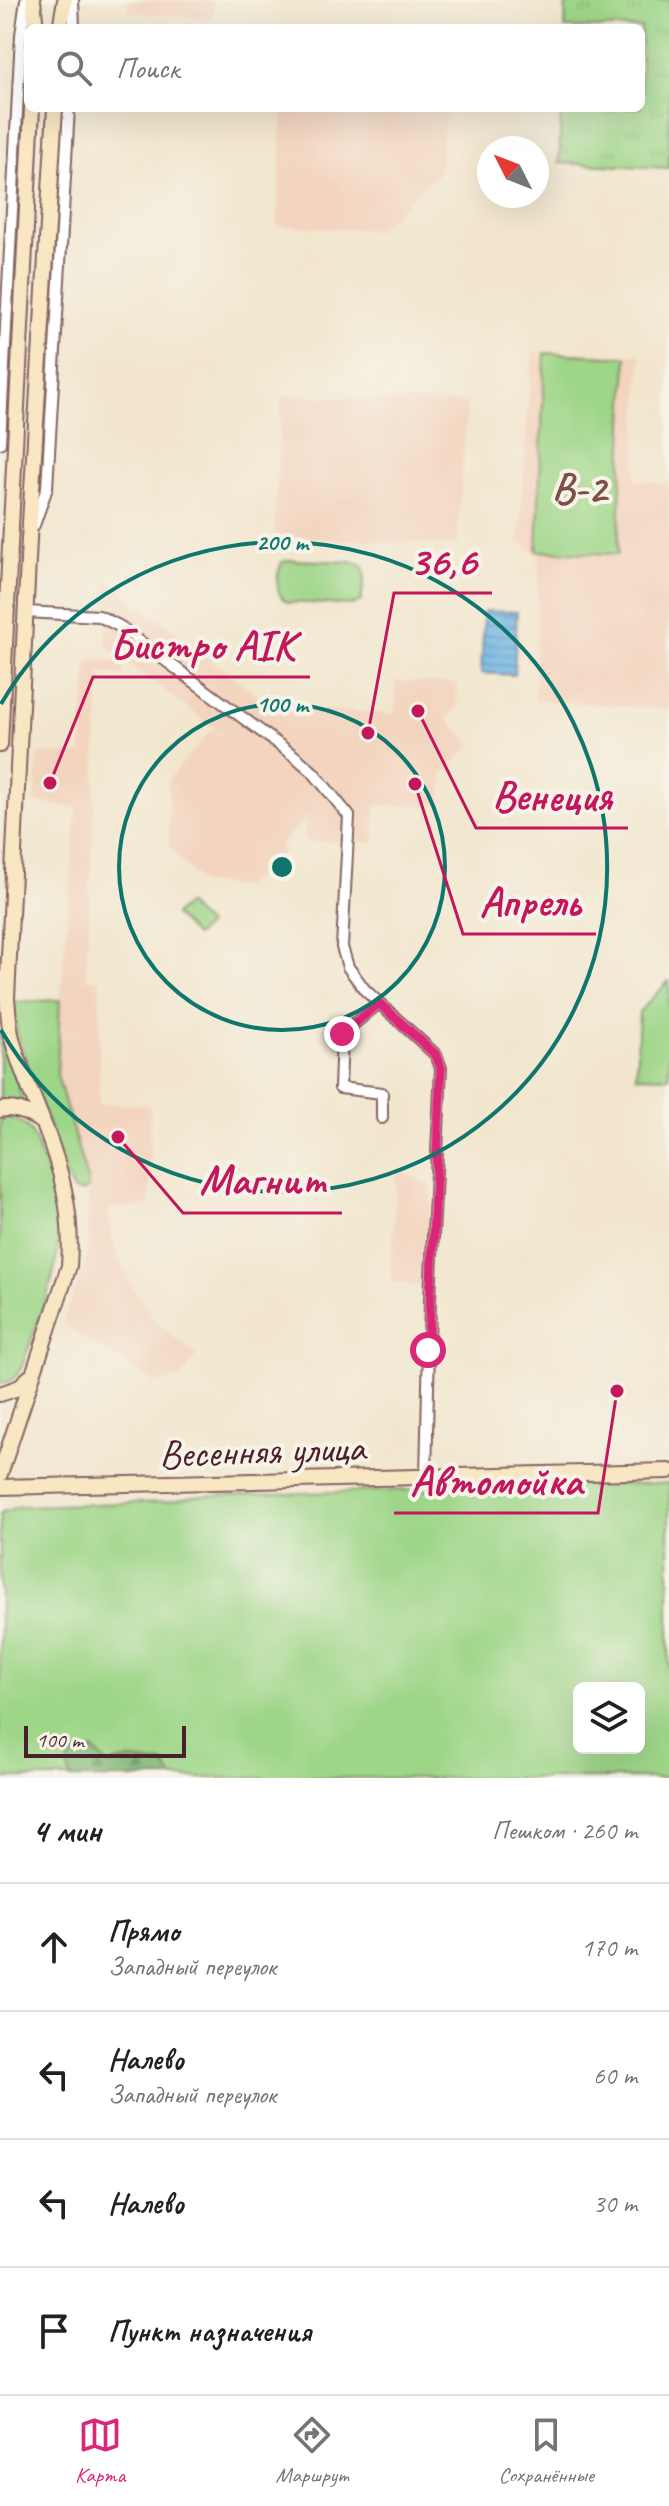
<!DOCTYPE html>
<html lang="ru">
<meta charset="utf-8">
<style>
body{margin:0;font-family:Caveat,sans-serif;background:#f6f6f6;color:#202124}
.controls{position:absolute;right:24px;bottom:24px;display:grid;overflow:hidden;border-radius:12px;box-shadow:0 8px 32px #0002}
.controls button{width:72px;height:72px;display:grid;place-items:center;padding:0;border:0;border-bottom:2px solid #e0e0e0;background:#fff;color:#202124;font:40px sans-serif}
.compass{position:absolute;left:477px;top:136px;width:72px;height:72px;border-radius:50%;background:#fff;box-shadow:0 8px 32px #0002;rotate:312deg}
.scale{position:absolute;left:24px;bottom:20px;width:162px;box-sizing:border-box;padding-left:8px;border:4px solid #4a1f2b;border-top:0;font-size:22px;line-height:28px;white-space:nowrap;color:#4a1f2b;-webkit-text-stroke:6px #f7f3e8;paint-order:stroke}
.stop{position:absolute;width:24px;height:24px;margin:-18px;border:6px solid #db2777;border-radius:50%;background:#fff}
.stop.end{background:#db2777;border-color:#fff;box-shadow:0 2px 8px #0008}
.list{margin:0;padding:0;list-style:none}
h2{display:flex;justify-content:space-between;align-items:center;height:104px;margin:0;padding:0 32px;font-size:34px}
h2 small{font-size:26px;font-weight:400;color:#757577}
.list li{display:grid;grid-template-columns:52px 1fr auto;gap:24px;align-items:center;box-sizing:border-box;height:128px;padding:0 32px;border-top:2px solid #e0e0e0}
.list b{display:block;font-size:30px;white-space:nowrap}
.list p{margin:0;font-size:26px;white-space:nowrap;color:#757577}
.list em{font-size:26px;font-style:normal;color:#757577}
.icon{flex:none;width:44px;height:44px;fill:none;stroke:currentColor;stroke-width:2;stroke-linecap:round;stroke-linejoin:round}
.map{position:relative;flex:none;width:669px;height:1778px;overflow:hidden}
.search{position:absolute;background:#fff;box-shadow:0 8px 32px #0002;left:24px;right:24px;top:24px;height:88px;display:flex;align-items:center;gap:20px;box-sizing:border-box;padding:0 28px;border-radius:12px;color:#757577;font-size:30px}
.sheet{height:616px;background:#fff}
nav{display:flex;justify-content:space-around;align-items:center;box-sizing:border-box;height:112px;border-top:2px solid #e0e0e0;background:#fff;font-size:22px;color:#757577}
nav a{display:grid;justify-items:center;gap:4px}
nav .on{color:#db2777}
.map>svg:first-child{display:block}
.built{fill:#f3d4be}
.green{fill:#9ed688;stroke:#747a5a;stroke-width:2;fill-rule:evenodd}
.forest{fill:url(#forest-firs);stroke:#646b50;stroke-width:2}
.park{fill:url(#park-tufts);stroke:#747a5a;stroke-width:2}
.water{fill:url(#water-rules);stroke:#5a6886;stroke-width:2}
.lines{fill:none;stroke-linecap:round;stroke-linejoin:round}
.street-casing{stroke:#856564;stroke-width:14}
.secondary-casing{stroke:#856564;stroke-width:18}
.street{stroke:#fff;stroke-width:10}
.secondary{stroke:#f9e7c3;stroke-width:14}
.route{stroke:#db2777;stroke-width:10}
.ring{fill:none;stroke:#0f766e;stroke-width:4}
.labels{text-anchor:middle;stroke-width:8;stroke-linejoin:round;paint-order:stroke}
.street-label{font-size:40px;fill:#4a1f2b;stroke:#f7f3e8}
.neighbourhood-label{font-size:42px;font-weight:bold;fill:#7d4f49;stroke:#f7f3e8}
.centre{fill:#0f766e;stroke:#f7f3e8;stroke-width:4}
.ring-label{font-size:24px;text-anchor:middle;font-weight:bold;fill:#0f766e;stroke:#f7f3e8;stroke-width:8;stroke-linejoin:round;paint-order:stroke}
.leader{fill:none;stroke:#c2185b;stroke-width:3}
.callout-dot{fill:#c2185b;stroke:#f7f3e8;stroke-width:3}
.callout-label{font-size:42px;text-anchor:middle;font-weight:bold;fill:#c2185b;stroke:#f7f3e8;stroke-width:8;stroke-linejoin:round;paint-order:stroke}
</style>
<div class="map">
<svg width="669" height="1778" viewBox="0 0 669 1778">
<defs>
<pattern id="forest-firs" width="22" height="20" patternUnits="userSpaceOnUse" patternTransform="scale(2)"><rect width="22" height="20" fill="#7eb774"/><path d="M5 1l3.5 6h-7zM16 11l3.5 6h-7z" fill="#69945f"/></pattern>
<pattern id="park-tufts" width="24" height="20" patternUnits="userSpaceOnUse" patternTransform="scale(2)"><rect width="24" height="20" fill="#9ed688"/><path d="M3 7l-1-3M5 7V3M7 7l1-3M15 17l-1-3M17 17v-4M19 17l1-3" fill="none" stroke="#8ab776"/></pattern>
<pattern id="water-rules" width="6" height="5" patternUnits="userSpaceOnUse" patternTransform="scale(2)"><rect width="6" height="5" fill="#69b2e1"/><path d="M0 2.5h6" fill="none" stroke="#5890b7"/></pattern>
</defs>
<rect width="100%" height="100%" fill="#f7f3e8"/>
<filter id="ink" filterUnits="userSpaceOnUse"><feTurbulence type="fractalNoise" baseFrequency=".0125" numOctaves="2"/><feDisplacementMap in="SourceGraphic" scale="16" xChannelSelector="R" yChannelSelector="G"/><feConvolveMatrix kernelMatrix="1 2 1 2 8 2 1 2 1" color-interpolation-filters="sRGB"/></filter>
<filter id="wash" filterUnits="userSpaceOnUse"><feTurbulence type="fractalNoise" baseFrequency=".006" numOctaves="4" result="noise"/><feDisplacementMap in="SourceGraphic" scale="32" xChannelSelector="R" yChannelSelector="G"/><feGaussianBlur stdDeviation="1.8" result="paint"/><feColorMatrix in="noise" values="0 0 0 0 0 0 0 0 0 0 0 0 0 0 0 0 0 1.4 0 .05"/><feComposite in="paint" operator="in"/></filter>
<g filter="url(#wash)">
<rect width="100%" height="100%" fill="#f2e6ce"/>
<!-- built -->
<path class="built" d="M128,0H214L213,18L127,12Z
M283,108H446L439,172L377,230L277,226Z
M532,352L641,354L635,480L669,483V709L534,700L539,555L519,542Z
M281,395L467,403L457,545L274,536Z
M107,580L273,707L395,714L396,681L456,683L457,708L446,718L473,745L443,773L441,805L376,806L374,842H304L305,819L279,846L284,852L245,887L201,883L169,847L168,780L212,729L237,746L106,646Z
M88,659L123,661V675L100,674L86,978L100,980L99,1104L150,1105V1206L108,1209L114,1247L130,1283L157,1323L196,1355L182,1378L155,1383L62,1324L87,1258L88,1184L57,1075L60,1000L77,807L35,803L38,753L81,754Z
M397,1170L432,1186L427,1287L390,1283Z"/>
<!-- green -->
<path class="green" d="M545,353L627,357L618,554L537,551Z
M289,560L354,562L363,566L365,576L361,601L352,605L287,602C274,594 276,576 282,562Z
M186,904L207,925L195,936L174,915Z
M669,981V1077L636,1076L639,1012Z
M60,1000L57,1075L88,1184V1188L83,1192L74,1191L70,1186L17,1035L14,1002Z
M0,1031L24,1104L17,1100L0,1101Z
M7,1118C30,1120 35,1138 41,1156C48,1174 55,1192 58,1210C65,1264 39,1317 22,1366C17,1376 12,1383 0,1383V1121Z
M669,1483V1778H0V1513L21,1506L166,1502L198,1496ZM579,1688H639V1748H579Z"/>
<!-- forest -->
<path class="forest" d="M94,1750L108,1765C130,1755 141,1763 164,1763L172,1777L176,1778H71C67,1769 67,1762 73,1754Z"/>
<!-- park -->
<path class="park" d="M566,0H669V168L559,163L561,108H641V28H565Z"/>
<!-- water -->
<path class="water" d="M484,611L517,612L514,675L481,673Z"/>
</g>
<g filter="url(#ink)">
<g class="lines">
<defs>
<path id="street" d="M73,0L74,28
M0,443L21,35L26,0
M34,525L47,488L69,108
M26,612L99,616L119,626L297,758L313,772L349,816L342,947L348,967L365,990L436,1055L441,1068L430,1299L426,1477
M379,1003L342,1034L340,1088L382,1093V1118"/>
<path id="secondary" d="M33,0L36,28
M60,28L65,0
M0,745L32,108
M0,1110C16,1106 30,1115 43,1122
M0,1394L18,1388L30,1377
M0,1474L69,1266C73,1214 62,1170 43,1122C32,1093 18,1065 11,1034C9,1023 8,1010 7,998L29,539L55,108
M0,1487L669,1471"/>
</defs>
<!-- street casing -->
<use href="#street" class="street-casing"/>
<!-- secondary casing -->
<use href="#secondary" class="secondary-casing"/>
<!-- street -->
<use href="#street" class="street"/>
<!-- secondary -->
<use href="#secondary" class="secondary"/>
</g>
</g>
<g class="lines" filter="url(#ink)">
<!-- route -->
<path class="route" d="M342,1034L379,1003L436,1055L441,1068L428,1350"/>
</g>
<!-- distance rings -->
<g class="ring">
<circle cx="282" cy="867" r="163"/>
<path d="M1 704A325 325 0 1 1 1 1030"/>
</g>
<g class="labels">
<!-- street labels -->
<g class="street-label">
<text transform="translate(262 1450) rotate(-2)" y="14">Весенняя улица</text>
</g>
<!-- neighbourhood labels -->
<g class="neighbourhood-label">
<text x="579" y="502">В-2</text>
</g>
</g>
<circle cx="282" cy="867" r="12" class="centre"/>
<g class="ring-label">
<text x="282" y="550">200 m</text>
<text x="282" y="712">100 m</text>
</g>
<!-- callouts -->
<path class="leader" d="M368 733L394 593H492M50 783L93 677H310M418 711L476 828H628M415 784L463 934H596M118 1137L183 1213H342M617 1391L598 1513H394"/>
<g class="callout-dot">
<circle cx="368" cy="733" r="8"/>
<circle cx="50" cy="783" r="8"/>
<circle cx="418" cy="711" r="8"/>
<circle cx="415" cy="784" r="8"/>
<circle cx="118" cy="1137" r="8"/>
<circle cx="617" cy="1391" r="8"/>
</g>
<g class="callout-label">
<text x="443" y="575">36,6</text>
<text x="202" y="659">Бистро AIK</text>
<text x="552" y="810">Венеция</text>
<text x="530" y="916">Апрель</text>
<text x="263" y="1194">Магнит</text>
<text x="496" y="1495">Автомойка</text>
</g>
</svg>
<div class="controls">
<button><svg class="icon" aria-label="layers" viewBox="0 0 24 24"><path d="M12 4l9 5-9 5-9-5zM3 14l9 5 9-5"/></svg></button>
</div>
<svg class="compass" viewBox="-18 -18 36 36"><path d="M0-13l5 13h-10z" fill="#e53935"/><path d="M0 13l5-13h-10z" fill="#757577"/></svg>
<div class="scale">100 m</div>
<div class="stop" style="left:428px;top:1350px"></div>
<div class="stop end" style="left:342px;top:1034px"></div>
<div class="search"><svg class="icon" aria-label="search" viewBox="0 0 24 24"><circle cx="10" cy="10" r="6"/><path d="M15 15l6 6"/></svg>Поиск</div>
</div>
<section class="sheet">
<h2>4 мин<small>Пешком · 260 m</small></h2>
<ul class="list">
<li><svg class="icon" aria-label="ahead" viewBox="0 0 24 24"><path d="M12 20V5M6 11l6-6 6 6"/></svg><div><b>Прямо</b><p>Западный переулок</p></div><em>170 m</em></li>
<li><svg class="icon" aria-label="left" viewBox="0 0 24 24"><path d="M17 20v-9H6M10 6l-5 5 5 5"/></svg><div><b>Налево</b><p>Западный переулок</p></div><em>60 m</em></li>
<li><svg class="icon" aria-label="left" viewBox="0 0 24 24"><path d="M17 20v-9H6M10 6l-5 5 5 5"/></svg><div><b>Налево</b></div><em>30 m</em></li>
<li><svg class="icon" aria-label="arrive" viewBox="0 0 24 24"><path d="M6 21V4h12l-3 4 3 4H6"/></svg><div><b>Пункт назначения</b></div></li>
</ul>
</section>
<nav>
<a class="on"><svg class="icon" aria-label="map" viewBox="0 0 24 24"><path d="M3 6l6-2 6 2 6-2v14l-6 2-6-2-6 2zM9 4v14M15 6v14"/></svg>Карта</a>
<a><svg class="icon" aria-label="directions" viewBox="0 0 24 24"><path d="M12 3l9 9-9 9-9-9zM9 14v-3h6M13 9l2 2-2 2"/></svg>Маршрут</a>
<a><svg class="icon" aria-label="saved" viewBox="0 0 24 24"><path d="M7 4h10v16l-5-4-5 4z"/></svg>Сохранённые</a>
</nav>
